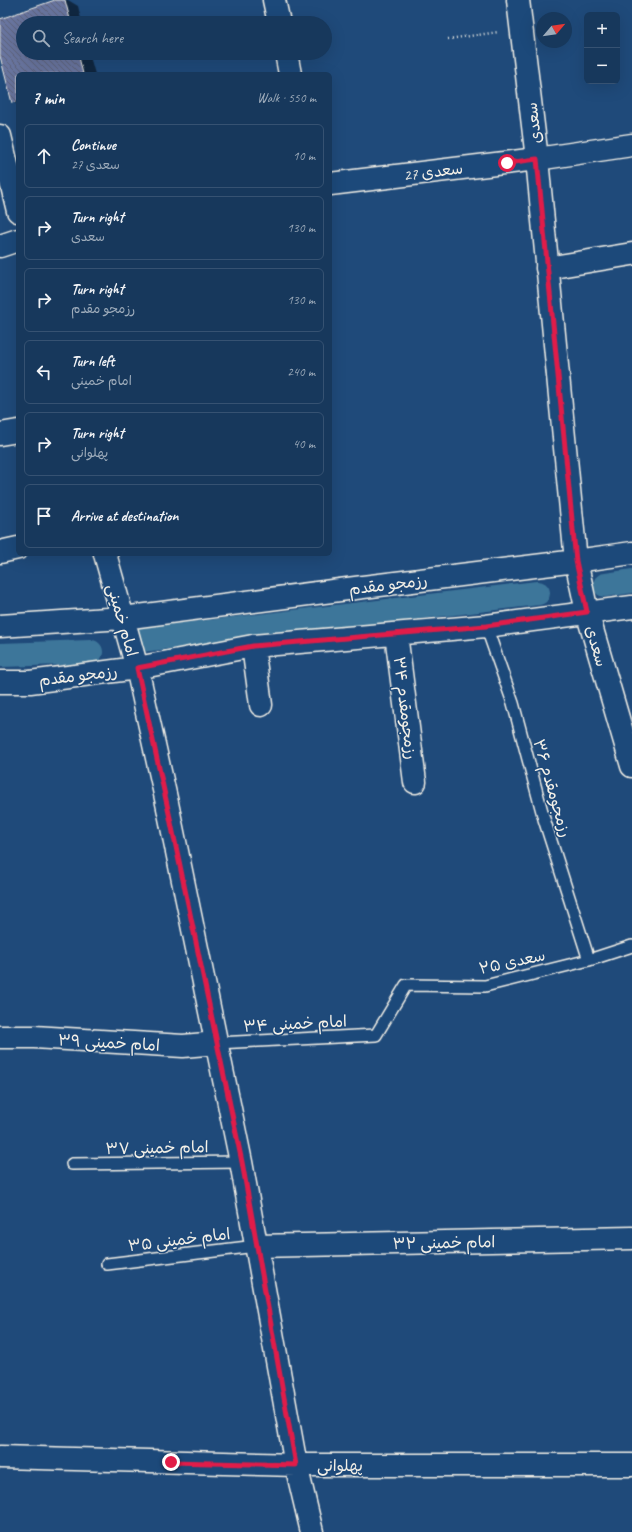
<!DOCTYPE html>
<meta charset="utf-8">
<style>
body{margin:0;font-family:Caveat,"Playpen Sans Arabic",sans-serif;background:#203f62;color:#f1f3f6}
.controls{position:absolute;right:12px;top:12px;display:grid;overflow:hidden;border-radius:6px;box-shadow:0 4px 16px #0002}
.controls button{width:36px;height:36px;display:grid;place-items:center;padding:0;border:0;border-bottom:1px solid #365272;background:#17385c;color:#f1f3f6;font:20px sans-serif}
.compass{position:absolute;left:536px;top:12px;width:36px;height:36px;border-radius:50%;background:#17385c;box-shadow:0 4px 16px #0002;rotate:61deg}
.stop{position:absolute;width:12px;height:12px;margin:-9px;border:3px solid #e11d48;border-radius:50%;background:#fff}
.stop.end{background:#e11d48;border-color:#fff;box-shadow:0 1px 4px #0008}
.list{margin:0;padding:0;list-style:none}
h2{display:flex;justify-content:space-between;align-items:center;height:52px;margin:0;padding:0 16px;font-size:17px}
h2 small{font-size:13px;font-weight:400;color:#9eacbb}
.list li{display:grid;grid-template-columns:26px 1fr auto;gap:12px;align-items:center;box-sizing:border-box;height:64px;margin:0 8px 8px;padding:0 8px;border:1px solid #365272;border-radius:6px}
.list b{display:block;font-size:15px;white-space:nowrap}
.list p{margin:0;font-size:13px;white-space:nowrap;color:#9eacbb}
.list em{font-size:13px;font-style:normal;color:#9eacbb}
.icon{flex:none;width:22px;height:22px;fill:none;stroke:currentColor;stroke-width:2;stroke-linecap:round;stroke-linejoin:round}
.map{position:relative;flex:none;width:632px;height:1532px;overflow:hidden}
.search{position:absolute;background:#17385c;box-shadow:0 4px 16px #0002;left:16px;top:16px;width:316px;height:44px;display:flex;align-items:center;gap:10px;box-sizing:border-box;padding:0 14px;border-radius:22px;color:#9eacbb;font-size:15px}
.panel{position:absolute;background:#17385c;box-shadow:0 4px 16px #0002;left:16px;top:72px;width:316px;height:484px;border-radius:6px}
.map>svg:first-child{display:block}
.shadow{fill:#0007}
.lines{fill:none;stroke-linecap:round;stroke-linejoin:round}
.canal{stroke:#3e769a;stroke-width:24}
.building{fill:url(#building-back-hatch);stroke:#f4f1e8}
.lane-casing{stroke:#f4f1e8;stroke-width:14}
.street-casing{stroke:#f4f1e8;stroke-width:25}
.secondary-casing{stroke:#f4f1e8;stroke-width:25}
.path{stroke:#f4f1e8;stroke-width:2.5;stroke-dasharray:1 3;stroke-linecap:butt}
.lane{stroke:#1f4a7a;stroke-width:11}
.street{stroke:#1f4a7a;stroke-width:22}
.secondary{stroke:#1f4a7a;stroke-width:22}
.route{stroke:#e11d48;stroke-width:5}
.labels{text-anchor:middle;stroke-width:3;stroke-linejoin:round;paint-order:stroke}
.street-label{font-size:16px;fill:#f4f1e8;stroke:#1f4a7a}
</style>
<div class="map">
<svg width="632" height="1532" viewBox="0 0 632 1532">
<defs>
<pattern id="building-back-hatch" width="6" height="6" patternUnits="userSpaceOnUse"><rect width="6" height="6" fill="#69749f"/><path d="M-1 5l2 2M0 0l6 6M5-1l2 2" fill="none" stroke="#5b6077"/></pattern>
</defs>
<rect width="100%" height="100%" fill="#1f4a7a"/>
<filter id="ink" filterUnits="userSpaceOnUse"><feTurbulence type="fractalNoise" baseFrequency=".025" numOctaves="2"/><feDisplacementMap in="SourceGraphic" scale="8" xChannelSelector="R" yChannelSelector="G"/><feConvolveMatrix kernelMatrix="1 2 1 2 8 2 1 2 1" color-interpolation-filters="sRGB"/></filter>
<g filter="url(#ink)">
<!-- shadow -->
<path class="shadow" d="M58,0H68L78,6L82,23H23V53H89L95,74H18V105L13,102L0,52V20Z"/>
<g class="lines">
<!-- canal -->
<path class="canal" d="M605,585L632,581
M141,640L538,593
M0,655L91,652"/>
</g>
<!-- building -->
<path class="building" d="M55,0H65L71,23H23V53H78L83,74H18V101L12,103L0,56V19Z"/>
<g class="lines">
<defs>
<path id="lane" d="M486,626L513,703L544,819L589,960
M217,1043L376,1035L406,985L485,986L589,960L632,946
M72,1164L241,1162
M107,1264L256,1246"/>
<path id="street" d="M274,0L279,23
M286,53L290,74
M330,184L537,159L632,145
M0,246L18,240
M547,268L632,254
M0,434L18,431
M0,552L18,548
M396,634L415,782
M253,646L261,705
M0,682H30L137,668L253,646L486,626L632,607
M0,1037H34L183,1046L217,1043
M256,1246L632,1238"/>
<path id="secondary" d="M518,0L537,159L576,561L587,612L632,766
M0,136L18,211
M105,554L137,668L167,803L241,1162L296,1465L312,1532
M0,626L123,618L363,587L576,561L632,553
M0,1457L296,1465H632"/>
</defs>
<!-- lane casing -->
<use href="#lane" class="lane-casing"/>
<!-- street casing -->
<use href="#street" class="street-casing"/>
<!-- secondary casing -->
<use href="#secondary" class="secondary-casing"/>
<!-- path -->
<path class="path" d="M448,39L499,32"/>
<!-- lane -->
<use href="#lane" class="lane"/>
<!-- street -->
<use href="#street" class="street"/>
<!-- secondary -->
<use href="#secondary" class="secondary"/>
</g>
</g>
<g class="lines" filter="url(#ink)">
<!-- route -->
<path class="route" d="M171,1462L296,1465L242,1162L170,818L137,668L253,646L486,626L587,612L576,561L537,159L507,163"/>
</g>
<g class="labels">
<!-- street labels -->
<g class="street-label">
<text transform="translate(533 123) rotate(-97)" y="6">سعدی</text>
<text transform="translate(433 171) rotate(-7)" y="6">سعدی 27</text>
<text transform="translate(388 584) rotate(-7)" y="6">رزمجو مقدم</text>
<text transform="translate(123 620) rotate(74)" y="6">امام خمینی</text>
<text transform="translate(597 646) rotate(74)" y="6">سعدی</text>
<text transform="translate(78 675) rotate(-7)" y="6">رزمجو مقدم</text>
<text transform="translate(406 708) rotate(83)" y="6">رزمجومقدم ۳۴</text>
<text transform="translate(553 788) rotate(74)" y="6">رزمجومقدم ۳۶</text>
<text transform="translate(512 961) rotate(-12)" y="6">سعدی ۲۵</text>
<text transform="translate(295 1023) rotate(-3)" y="6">امام خمینی ۳۴</text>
<text transform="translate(109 1042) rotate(3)" y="6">امام خمینی ۳۹</text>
<text transform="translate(157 1147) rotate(-1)" y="6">امام خمینی ۳۷</text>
<text transform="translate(179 1239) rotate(-7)" y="6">امام خمینی ۳۵</text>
<text transform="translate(444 1242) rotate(-1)" y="6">امام خمینی ۳۲</text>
<text x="340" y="1471">پهلوانی</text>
</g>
</g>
</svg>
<div class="controls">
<button>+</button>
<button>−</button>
</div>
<svg class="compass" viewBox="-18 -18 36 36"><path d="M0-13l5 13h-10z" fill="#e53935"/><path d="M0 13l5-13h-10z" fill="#9eacbb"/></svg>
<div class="stop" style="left:507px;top:163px"></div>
<div class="stop end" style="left:171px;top:1462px"></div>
<div class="search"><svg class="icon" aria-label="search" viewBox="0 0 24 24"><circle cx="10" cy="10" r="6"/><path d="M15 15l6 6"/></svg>Search here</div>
<section class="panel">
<h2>7 min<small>Walk · 550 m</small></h2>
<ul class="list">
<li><svg class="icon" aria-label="ahead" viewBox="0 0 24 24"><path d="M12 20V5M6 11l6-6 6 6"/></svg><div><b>Continue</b><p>سعدی 27</p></div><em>10 m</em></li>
<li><svg class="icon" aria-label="right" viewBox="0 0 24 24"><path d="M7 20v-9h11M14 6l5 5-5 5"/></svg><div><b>Turn right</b><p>سعدی</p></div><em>130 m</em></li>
<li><svg class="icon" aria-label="right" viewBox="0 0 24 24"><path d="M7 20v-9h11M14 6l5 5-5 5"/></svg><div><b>Turn right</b><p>رزمجو مقدم</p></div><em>130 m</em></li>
<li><svg class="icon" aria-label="left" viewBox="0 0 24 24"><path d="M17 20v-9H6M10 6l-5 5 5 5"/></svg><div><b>Turn left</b><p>امام خمینی</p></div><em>240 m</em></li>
<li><svg class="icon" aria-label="right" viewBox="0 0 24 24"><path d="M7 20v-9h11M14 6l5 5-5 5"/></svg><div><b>Turn right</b><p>پهلوانی</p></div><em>40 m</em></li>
<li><svg class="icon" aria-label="arrive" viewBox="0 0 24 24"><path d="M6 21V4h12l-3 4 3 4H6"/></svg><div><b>Arrive at destination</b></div></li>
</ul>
</section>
</div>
